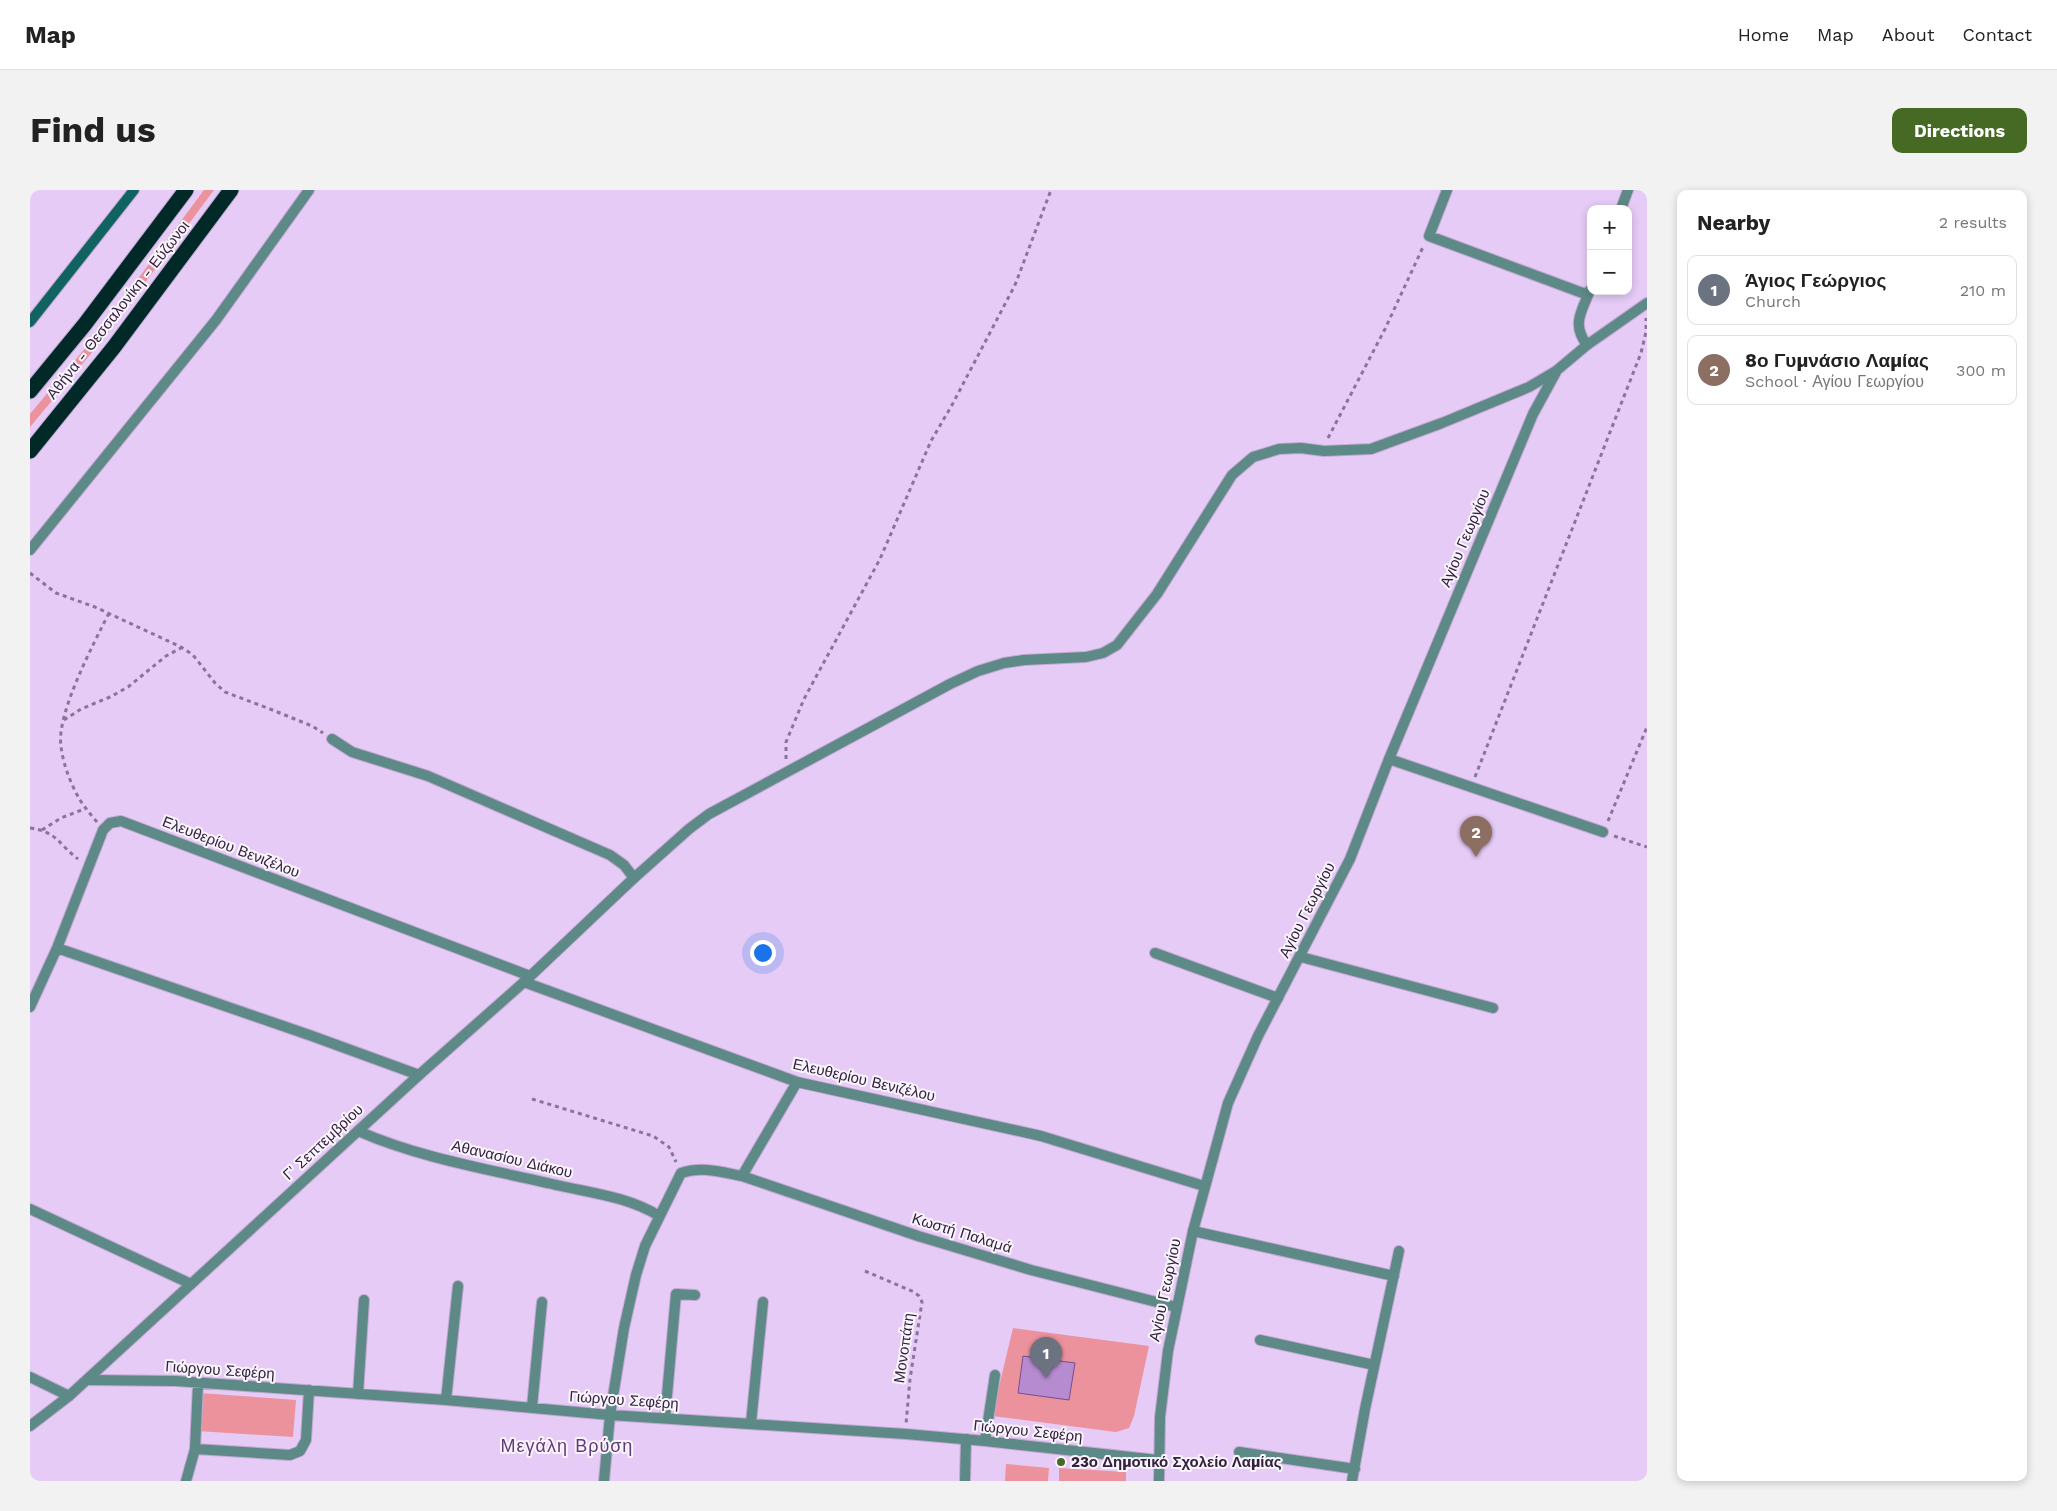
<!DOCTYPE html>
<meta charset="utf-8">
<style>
body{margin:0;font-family:"Work Sans",sans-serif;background:#f2f2f2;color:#222}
.controls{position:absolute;right:15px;top:15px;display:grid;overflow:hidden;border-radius:10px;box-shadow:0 2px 8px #0003}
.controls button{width:45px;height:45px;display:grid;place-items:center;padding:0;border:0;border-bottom:1px solid #e0e0e0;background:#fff;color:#222;font:25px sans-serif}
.you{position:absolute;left:732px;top:762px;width:18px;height:18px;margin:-12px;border:4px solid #fff;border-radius:50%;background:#1a73e8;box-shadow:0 0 0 8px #1a73e833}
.badge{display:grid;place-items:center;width:32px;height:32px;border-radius:50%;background:#466a24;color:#fff;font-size:16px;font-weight:700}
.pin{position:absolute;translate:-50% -41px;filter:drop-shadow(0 1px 2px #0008)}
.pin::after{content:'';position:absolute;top:26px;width:18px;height:15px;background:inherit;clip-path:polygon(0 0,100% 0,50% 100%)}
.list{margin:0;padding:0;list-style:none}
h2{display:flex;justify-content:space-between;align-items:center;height:65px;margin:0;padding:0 20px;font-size:21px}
h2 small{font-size:16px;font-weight:400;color:#767676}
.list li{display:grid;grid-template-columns:32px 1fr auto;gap:15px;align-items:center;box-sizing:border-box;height:70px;margin:0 10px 10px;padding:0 10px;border:1px solid #e0e0e0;border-radius:10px}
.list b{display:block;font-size:19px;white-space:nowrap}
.list p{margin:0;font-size:16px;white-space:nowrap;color:#767676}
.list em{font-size:16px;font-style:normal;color:#767676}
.map{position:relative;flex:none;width:1617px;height:1291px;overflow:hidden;border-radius:10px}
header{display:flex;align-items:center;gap:30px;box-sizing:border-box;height:70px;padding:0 25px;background:#fff;border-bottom:1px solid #e0e0e0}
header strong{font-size:24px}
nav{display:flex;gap:28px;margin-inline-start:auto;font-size:18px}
.intro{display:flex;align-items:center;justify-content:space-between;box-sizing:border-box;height:120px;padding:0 30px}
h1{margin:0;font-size:35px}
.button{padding:12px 22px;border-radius:10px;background:#466a24;color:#fff;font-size:18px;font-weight:700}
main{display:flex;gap:30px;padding:0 30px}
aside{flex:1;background:#fff;border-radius:10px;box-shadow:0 2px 8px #0003}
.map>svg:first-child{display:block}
.green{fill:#ec929d}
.building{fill:#b68bd0;stroke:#764e8d}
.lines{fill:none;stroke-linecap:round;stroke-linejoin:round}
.pedestrian-casing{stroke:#c1a9d1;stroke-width:12}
.minor-casing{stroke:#c1a9d1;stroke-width:12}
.tertiary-casing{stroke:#c1a9d1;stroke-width:12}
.secondary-casing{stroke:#c1a9d1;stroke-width:12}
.motorway-casing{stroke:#c1a9d1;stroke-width:17}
.path{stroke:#8a7497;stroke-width:3;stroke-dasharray:4 4;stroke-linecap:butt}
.pedestrian{stroke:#5d8987;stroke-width:10}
.minor{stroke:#5d8987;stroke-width:10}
.tertiary{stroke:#5d8987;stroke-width:10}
.secondary{stroke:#116361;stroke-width:10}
.motorway{stroke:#012928;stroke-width:15}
.poi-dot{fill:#466a24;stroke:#faf5fd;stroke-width:2}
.labels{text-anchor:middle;stroke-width:4;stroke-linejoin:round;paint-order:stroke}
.street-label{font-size:15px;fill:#32213c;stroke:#faf5fd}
.poi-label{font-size:15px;font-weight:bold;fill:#32213c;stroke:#faf5fd;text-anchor:start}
.quarter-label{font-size:18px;letter-spacing:1px;fill:#623a78;stroke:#faf5fd}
</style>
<header>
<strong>Map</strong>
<nav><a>Home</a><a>Map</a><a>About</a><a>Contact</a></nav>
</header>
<div class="intro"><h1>Find us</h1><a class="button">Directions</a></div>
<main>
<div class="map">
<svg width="1617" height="1291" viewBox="0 0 1617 1291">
<rect width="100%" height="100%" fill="#e5cbf6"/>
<!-- green -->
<path class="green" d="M174,0H184L73,149L0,237V224L67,144Z
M983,1138L1119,1156L1104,1226L1099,1238L1086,1242L962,1226Z
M169,1203L266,1210L263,1247L167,1241Z
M976,1274L1019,1278L1018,1291H975Z
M1029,1278L1096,1282V1291H1029Z"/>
<!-- building -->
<path class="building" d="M993,1166L1045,1173L1039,1210L988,1203Z"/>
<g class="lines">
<defs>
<path id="pedestrian" d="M935,1291L936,1249"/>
<path id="minor" d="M1417,0L1399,46L1558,105
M1591,19L1598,0
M1557,155C1541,134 1552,121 1560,100
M302,549L322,562L398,586L580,665L594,675L604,688
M1359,569L1573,642
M27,758L282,846L389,885
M1125,763L1248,808
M1271,767L1463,818
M494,792L767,892L1011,946L1174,996
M0,817L27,758L73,640L80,633L91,631L500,786
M328,941C392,969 463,980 531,996C563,1003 601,1008 629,1026
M712,986L888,1046L1001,1080L1146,1117
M0,1019L161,1094
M1163,1041L1364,1086
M1230,1150L1344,1175
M0,1187L39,1206
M57,1190L146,1191L416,1210L580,1225L876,1244L955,1251L1128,1270
M328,1204L334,1110
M416,1210L428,1096
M502,1217L512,1112
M635,1228L646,1104L665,1105
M721,1233L733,1112
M955,1251L965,1185
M165,1259L260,1265L270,1261L276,1250L279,1200
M1209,1262L1325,1279
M156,1291L165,1259L168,1194
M574,1291L580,1225L594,1138L606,1085L615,1056L651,983C672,976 691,982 712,986L767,892
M1322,1291L1335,1219L1369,1061"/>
<path id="tertiary" d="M0,360L186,130L279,0
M0,1236L39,1206L389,885L494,792L604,688L659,639L679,624L920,494L948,481L974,473L994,470L1056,467L1073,463L1087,455L1127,404L1202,285L1223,267L1249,259L1271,258L1294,261L1341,259L1412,233L1499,197L1526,181L1557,155L1617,113
M1129,1291L1130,1227L1138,1161L1163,1041L1198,913L1228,846L1320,669L1359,569L1503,224L1526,182"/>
<path id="secondary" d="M0,132L104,0"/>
<path id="motorway" d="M0,201L55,134L156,0
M0,261L84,157L201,0"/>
</defs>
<!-- pedestrian casing -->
<use href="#pedestrian" class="pedestrian-casing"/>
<!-- minor casing -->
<use href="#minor" class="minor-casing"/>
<!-- tertiary casing -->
<use href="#tertiary" class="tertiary-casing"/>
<!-- secondary casing -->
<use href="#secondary" class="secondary-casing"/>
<!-- motorway casing -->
<use href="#motorway" class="motorway-casing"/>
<!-- path -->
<path class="path" d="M1298,248L1355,139L1393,57
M0,383L26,403L65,417L151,457L163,465L185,493L195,502L240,519L282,536L293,543
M34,530L51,519L80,507L98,497L136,466L151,458
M756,569V552L774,509L850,369L901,251L922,215L985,95L1021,0
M1445,587L1611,163L1616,142V128
M1578,631L1617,537
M67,632C61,625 55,618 50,610C41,595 33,574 31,556C26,524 64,453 79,423
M0,638C28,642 29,655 48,669
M12,640L31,628L57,618
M1584,646L1617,657
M502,909L623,946L639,957L646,972
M835,1081L884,1102L889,1106L892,1112L880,1189L876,1234"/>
<!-- pedestrian -->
<use href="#pedestrian" class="pedestrian"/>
<!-- minor -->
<use href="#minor" class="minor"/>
<!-- tertiary -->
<use href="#tertiary" class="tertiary"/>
<!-- secondary -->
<use href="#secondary" class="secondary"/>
<!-- motorway -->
<use href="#motorway" class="motorway"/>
</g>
<!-- markers -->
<circle class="poi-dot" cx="1031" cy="1272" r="5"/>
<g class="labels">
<!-- street labels -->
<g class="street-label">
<text transform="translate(88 120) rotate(-52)" y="5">Αθήνα - Θεσσαλονίκη - Εύζωνοι</text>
<text transform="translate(1435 348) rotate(-67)" y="5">Αγίου Γεωργίου</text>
<text transform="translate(201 657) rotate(21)" y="5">Ελευθερίου Βενιζέλου</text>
<text transform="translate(1277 720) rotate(-63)" y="5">Αγίου Γεωργίου</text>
<text transform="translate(834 890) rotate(13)" y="5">Ελευθερίου Βενιζέλου</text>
<text transform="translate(293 952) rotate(-43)" y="5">Γ' Σεπτεμβρίου</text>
<text transform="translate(482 969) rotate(13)" y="5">Αθανασίου Διάκου</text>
<text transform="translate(932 1043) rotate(17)" y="5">Κωστή Παλαμά</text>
<text transform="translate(1135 1100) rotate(-78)" y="5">Αγίου Γεωργίου</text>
<text transform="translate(874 1158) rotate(-82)" y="5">Μονοπάτη</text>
<text transform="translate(190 1180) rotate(4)" y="5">Γιώργου Σεφέρη</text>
<text transform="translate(594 1210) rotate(4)" y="5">Γιώργου Σεφέρη</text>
<text transform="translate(998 1241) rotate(6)" y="5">Γιώργου Σεφέρη</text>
</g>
<!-- poi labels -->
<g class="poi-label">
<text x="1041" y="1277">23ο Δημοτικό Σχολείο Λαμίας</text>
</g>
<!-- quarter labels -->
<g class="quarter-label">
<text x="537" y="1262">Μεγάλη Βρύση</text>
</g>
</g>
</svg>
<div class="controls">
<button>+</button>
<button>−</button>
</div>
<div class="you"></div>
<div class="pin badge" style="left:1016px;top:1188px;background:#6b7280">1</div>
<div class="pin badge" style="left:1446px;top:667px;background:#8d6e63">2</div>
</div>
<aside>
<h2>Nearby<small>2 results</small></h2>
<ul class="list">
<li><span class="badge" style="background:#6b7280">1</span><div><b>Άγιος Γεώργιος</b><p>Church</p></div><em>210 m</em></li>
<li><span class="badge" style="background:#8d6e63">2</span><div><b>8ο Γυμνάσιο Λαμίας</b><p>School · Αγίου Γεωργίου</p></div><em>300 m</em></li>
</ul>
</aside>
</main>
